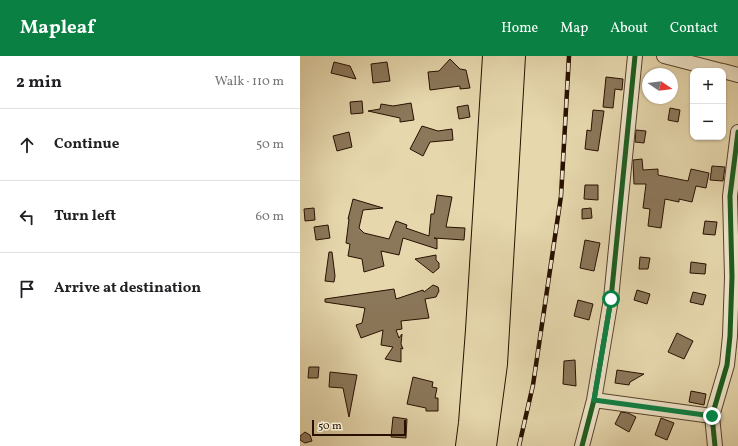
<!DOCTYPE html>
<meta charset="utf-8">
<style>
body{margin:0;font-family:Vollkorn,serif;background:#f6f6f6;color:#202124}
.controls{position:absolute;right:12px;top:12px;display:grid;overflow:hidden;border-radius:8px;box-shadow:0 1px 3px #0004}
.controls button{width:36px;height:36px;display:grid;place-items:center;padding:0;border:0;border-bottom:1px solid #e0e0e0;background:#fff;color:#202124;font:20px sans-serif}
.compass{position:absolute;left:342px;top:12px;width:36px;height:36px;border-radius:50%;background:#fff;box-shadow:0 1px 3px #0004;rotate:103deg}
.scale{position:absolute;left:12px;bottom:10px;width:94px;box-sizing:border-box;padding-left:4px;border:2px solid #281000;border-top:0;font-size:11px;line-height:14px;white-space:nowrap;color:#281000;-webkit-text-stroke:3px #efe5ca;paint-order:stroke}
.stop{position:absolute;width:12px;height:12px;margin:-9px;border:3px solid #0b8043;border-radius:50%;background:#fff}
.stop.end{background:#0b8043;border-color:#fff;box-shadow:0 1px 4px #0008}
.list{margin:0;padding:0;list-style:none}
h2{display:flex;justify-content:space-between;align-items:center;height:52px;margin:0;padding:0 16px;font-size:17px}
h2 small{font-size:13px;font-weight:400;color:#757577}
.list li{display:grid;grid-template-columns:26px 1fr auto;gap:12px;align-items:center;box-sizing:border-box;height:72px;padding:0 16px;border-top:1px solid #e0e0e0}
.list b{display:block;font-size:15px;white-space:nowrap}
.list em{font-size:13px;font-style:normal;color:#757577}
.icon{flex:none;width:22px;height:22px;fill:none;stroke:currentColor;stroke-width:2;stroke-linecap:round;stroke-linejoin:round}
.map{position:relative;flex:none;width:438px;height:390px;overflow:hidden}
header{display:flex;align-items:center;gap:24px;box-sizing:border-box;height:56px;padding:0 20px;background:#0b8043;color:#fff}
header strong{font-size:19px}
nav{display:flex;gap:22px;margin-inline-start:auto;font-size:14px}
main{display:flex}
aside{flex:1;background:#fff}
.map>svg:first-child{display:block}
.building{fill:#8b775a;stroke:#281000}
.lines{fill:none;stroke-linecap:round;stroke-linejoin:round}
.minor-casing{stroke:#58422b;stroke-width:16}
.trunk-casing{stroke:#281000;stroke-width:24}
.minor{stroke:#efe5ca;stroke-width:14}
.trunk{stroke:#e6d7ad;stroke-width:22}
.rail-casing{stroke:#281000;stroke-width:4.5}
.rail{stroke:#efe5ca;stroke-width:3;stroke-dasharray:9;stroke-linecap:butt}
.cycleway-casing{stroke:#efe5ca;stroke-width:8}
.cycleway{stroke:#1b5e20;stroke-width:5}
.route{stroke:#0b8043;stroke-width:5}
</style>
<header>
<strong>Mapleaf</strong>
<nav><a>Home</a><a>Map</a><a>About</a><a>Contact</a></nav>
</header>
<main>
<aside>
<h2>2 min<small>Walk · 110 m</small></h2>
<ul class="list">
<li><svg class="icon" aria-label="ahead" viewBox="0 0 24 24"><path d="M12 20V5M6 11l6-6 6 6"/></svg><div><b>Continue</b></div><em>50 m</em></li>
<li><svg class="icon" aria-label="left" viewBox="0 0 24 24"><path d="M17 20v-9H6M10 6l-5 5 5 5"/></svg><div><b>Turn left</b></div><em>60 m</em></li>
<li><svg class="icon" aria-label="arrive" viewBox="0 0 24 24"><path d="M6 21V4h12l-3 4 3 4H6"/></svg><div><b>Arrive at destination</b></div></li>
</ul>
</aside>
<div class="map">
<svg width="438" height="390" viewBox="0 0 438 390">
<rect width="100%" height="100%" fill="#e6d7ad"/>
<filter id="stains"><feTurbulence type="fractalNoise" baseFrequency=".005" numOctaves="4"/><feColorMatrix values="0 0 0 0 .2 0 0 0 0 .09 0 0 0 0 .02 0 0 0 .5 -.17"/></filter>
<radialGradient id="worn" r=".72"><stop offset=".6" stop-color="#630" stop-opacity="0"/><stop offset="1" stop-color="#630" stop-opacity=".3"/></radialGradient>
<!-- building -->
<path class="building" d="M150,3L160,13L166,14L170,32L160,33V30L130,34L128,16L139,15Z
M34,6L50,10L56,23L31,17Z
M87,6L90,25L73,27L71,8Z
M306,21L323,23L322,34L315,33L313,52L303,51Z
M62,45L63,57L51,58L50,46Z
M111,47L114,64L100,66V62L68,55L80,53L81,48L93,50Z
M168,49L170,61L159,63L157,51Z
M370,52L380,54L378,66L368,64Z
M293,54L304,55L298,95L285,93L287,74L291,75Z
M122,70L138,75L152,73L153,84L130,86L123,100L110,93Z
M336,74L346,75L344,87L335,86Z
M49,76L52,91L37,95L33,80Z
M342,103L343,114L358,113V119L388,125L391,113L409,117L406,132L396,130L392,146L379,143V146L365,143L361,172L348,170L350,153L343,152L346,128H334L333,104Z
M412,110L425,111L423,125L410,124Z
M285,129H298V144L284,143Z
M137,139L152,141L146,171L165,172L164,184L134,182L137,183V193L103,182L99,199L81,195L84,210L64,216L62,203L48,200L50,188L46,187L49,163H48L53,143L83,152L63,154L59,172L64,177L89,183L96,165L107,169L106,172L129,180L131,158H134Z
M14,152L15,164L5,165L4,153Z
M291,152L292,162L282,163V153Z
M405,165L417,166L415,179L403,178Z
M28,169L30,182L16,184L14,171Z
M285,184L300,187L294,215L280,212Z
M29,196H32L35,220L34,226L25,225Z
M136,199V204L139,207V212L133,217L115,203Z
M340,201L350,202L348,213H339Z
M391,206L406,208L405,218L390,217Z
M133,229L138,231L139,235L136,241L125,243L129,262L101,265L102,273L96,274L99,282L102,278L101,288L103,293L101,292V306L85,303L93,291L81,289L83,274L61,282L56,269L62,267L65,252L25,246V243L94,233L96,243L123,234L124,236Z
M337,234L350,238L347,248L334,244Z
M393,236L406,239L403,249L390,246Z
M278,244L293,248L289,264L274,260Z
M377,277L393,285L384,303L368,296Z
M275,304L276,330L263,328L264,305Z
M9,311H19L18,322H8Z
M317,314L344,318L330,326L329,329L315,327Z
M30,316L57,319L49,361L43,332L29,331Z
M113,321L133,326L132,331L137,332L135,342H138V355H126V352L107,348Z
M391,335L406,338L404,349L389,346Z
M321,356L328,357L336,361L329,376L315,368Z
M93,361L107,363L106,382L91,381Z
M361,362L374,367L367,384L355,379Z
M5,376L10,379L12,385L5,387L0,384V380Z"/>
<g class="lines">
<defs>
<path id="minor" d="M364,0L422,15
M423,15L438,19
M294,344L412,360
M282,390L294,344L311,243L335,0
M415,390L412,360L427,309L430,280L432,221L430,140L438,76"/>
<path id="trunk" d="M167,390L170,367L177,274L194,0
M185,390L196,308L214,0"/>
</defs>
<!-- minor casing -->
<use href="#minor" class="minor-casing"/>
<!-- trunk casing -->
<use href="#trunk" class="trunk-casing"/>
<!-- minor -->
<use href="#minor" class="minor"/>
<!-- trunk -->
<use href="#trunk" class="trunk"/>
<defs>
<path id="rail" d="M219,390L233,329L261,140L269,0"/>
</defs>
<!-- rail casing -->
<use href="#rail" class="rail-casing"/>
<!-- rail -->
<use href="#rail" class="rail"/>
<defs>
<path id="cycleway" d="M282,390L294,344L311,243L335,0
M415,390L412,360L427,309L430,280L432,221L430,140L438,76"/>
</defs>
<!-- cycleway casing -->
<use href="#cycleway" class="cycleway-casing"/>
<!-- cycleway -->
<use href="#cycleway" class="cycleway"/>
</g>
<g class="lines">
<!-- route -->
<path class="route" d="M311,243L294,344L412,360"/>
</g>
<rect width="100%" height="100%" filter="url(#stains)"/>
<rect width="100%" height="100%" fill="url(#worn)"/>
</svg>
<div class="controls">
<button>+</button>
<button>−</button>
</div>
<svg class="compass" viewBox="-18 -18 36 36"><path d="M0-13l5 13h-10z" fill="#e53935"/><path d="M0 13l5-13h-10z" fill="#757577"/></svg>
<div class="scale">50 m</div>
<div class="stop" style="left:311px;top:243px"></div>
<div class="stop end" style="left:412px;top:360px"></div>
</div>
</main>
